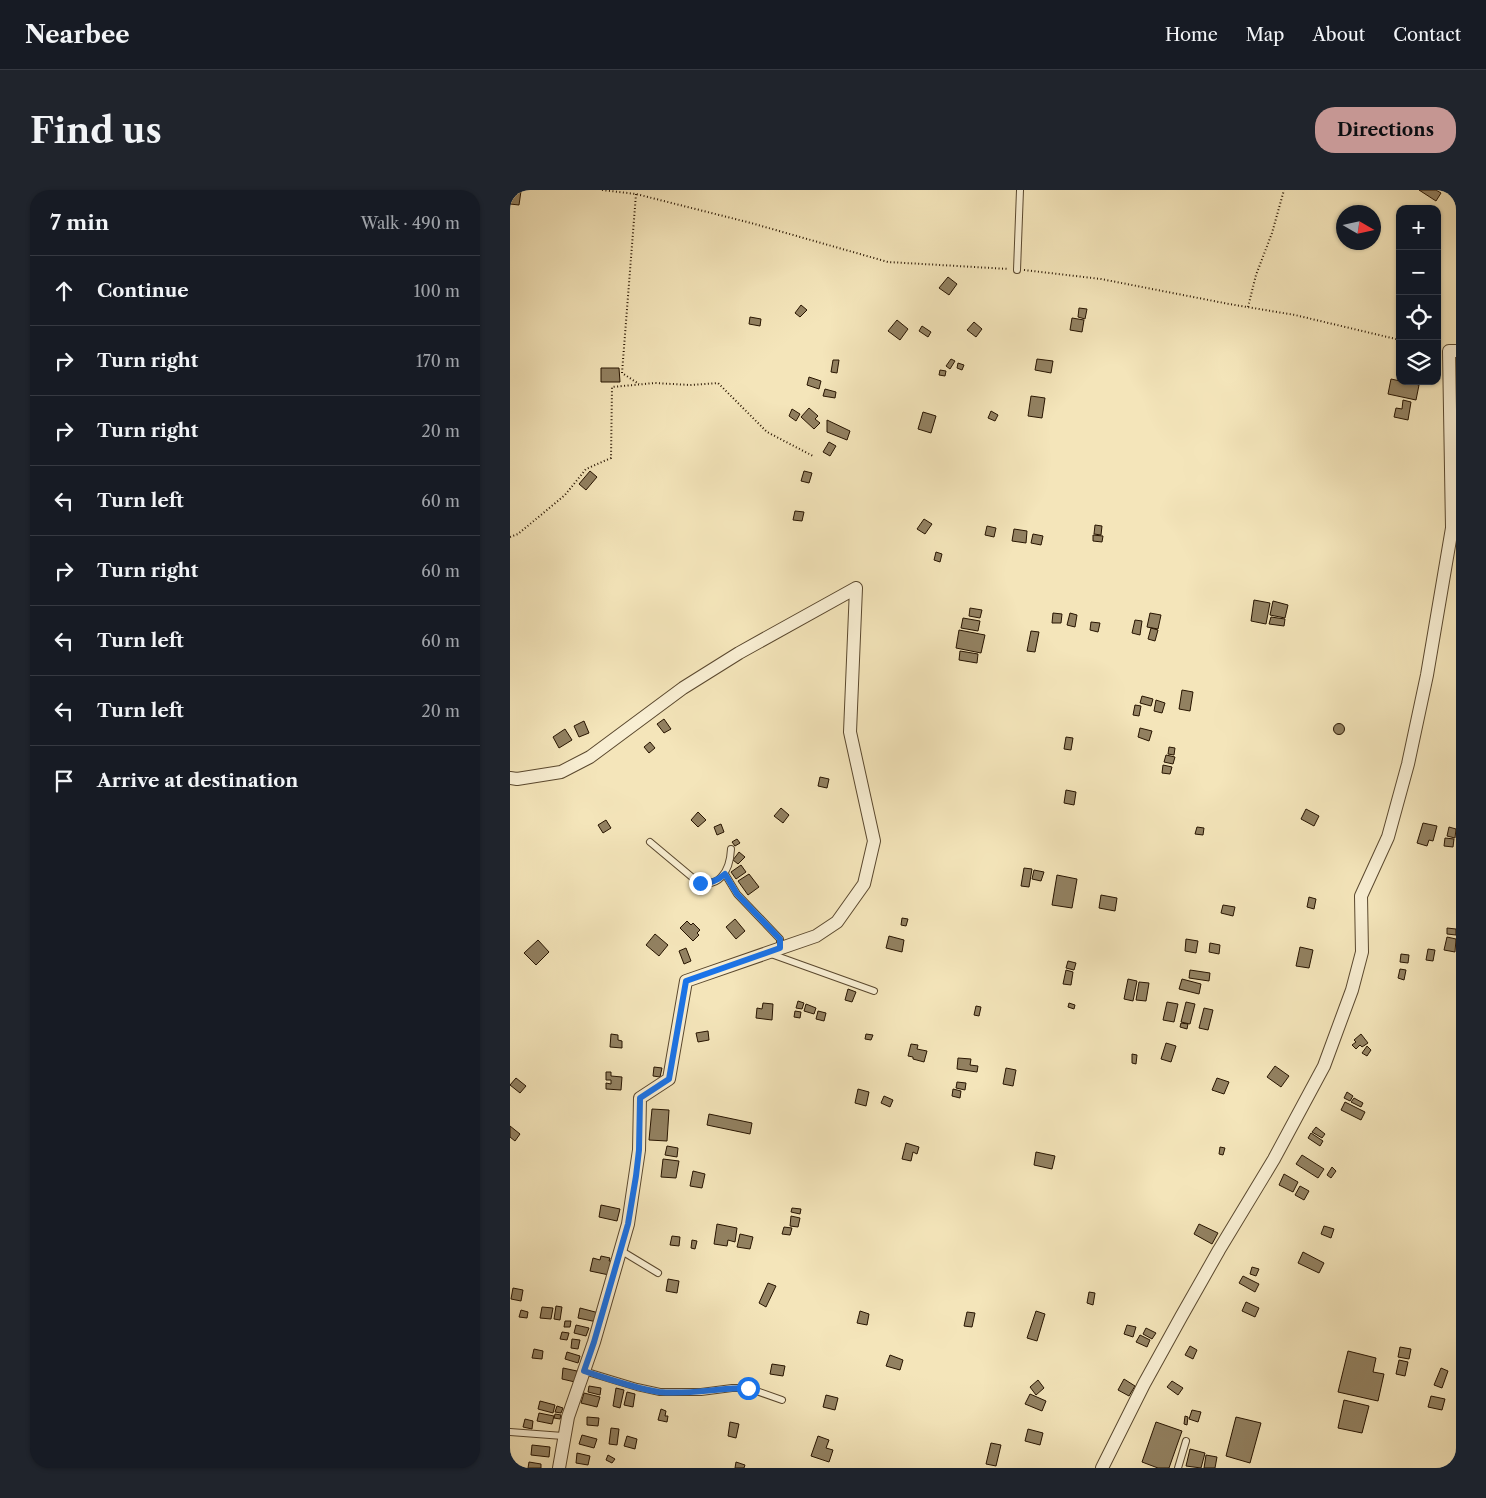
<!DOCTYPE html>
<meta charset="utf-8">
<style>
body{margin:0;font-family:"Libre Caslon Text",serif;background:#20242c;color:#f1f3f6}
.controls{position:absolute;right:15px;top:15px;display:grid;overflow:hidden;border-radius:10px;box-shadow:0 1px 4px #0004}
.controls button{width:45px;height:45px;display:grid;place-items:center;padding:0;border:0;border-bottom:1px solid #363941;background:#171b24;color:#f1f3f6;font:25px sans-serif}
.compass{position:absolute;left:826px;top:15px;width:45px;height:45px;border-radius:50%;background:#171b24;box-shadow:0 1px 4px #0004;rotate:99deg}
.stop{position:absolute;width:15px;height:15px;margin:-11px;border:4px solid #1a73e8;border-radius:50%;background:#fff}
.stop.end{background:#1a73e8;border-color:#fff;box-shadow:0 1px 5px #0008}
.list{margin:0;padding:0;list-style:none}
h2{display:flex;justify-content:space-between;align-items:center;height:65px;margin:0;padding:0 20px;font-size:21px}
h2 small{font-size:16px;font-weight:400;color:#9ea1a6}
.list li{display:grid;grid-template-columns:32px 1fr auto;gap:15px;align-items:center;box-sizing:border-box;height:70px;padding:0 20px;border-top:1px solid #363941}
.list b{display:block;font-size:19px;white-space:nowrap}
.list em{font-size:16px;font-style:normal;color:#9ea1a6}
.icon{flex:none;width:28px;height:28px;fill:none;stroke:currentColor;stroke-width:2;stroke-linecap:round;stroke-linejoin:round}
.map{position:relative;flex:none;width:946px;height:1278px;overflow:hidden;border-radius:20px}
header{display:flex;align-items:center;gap:30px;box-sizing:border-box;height:70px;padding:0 25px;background:#171b24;border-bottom:1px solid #363941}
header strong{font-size:24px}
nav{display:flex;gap:28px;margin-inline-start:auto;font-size:18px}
.intro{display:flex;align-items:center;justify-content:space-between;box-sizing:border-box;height:120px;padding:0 30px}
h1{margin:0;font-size:35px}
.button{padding:12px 22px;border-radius:20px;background:#c59692;color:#111;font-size:18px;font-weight:700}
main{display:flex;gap:30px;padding:0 30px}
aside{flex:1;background:#171b24;border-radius:20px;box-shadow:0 1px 4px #0004}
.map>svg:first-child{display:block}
.building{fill:#928161;stroke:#271400}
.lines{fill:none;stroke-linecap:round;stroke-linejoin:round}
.lane-casing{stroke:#5a482e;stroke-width:8}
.street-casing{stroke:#5a482e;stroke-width:14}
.path{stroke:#271400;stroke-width:2;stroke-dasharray:1 2.5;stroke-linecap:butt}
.lane{stroke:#f8eed2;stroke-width:6}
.street{stroke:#f8eed2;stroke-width:12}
.route{stroke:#1a73e8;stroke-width:6}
</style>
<header>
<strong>Nearbee</strong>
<nav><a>Home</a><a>Map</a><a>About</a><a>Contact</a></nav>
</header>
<div class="intro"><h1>Find us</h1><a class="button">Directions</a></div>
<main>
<aside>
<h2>7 min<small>Walk · 490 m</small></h2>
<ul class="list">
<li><svg class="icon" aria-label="ahead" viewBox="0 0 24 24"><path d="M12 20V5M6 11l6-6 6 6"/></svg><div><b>Continue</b></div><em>100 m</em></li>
<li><svg class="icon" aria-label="right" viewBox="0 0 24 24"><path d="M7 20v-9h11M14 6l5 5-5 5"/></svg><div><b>Turn right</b></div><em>170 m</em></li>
<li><svg class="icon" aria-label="right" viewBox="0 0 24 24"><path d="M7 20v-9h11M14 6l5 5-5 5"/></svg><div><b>Turn right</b></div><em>20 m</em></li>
<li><svg class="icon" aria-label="left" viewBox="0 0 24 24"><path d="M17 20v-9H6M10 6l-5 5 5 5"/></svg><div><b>Turn left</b></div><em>60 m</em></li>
<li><svg class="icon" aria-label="right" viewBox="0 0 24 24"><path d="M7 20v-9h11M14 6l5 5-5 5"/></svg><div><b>Turn right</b></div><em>60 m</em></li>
<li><svg class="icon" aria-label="left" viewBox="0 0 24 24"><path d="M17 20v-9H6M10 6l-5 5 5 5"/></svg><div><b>Turn left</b></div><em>60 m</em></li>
<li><svg class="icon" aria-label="left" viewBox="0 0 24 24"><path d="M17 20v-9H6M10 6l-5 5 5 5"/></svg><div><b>Turn left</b></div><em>20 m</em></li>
<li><svg class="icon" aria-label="arrive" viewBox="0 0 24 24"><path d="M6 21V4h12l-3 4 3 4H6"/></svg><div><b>Arrive at destination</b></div></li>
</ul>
</aside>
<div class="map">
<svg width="946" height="1278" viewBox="0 0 946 1278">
<rect width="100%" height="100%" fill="#f4e5ba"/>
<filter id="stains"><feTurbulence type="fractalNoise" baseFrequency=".004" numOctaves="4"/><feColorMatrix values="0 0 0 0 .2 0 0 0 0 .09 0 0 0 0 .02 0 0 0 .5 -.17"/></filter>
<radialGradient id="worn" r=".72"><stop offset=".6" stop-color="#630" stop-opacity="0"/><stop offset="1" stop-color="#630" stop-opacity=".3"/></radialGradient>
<!-- building -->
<path class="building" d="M0,0L11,1L9,15L0,14Z
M909,0H926L931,3L926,11Z
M438,87L447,94L439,105L429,98Z
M291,115L297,120L290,127L285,123Z
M569,118L577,119L575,129L568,127Z
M240,127L251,129L250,136L239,134Z
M562,128L574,130L572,142L560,140Z
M387,130L398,139L390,150L378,141Z
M464,132L472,139L466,147L457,140Z
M412,136L421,142L418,147L409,141Z
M441,169L445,171L440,179L436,176Z
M527,169L543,171L541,183L525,180Z
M323,170H329L327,183L321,182Z
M448,173L454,175L452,180L447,178Z
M91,178H109L110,192H91Z
M430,180L436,181L435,186L429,185Z
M299,187L311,191L309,199L297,195Z
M881,189L909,195L906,210L878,204Z
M315,199L326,202L325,208L313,206Z
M521,206L535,208L532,228L518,226Z
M893,210L901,212L898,230L884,227L886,218L892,219Z
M299,218L308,226L305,229L310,233L304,239L291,227Z
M282,219L290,224L286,231L279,226Z
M481,221L488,225L485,231L478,228Z
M413,222L426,226L421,243L408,239Z
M317,230L340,241L337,250L317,242Z
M319,252L326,256L320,266L313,262Z
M80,281L87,287L76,300L69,294Z
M294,281L302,283L299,293L291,291Z
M285,321L294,322L292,331L283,330Z
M414,329L422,334L415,344L407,339Z
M585,335L592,336L591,345L584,344Z
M477,336L486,338L484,347L475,345Z
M504,339L517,341L516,353L502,351Z
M523,344L533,346L531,355L521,353Z
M583,345L593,346L592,352L583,351Z
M426,362L432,364L430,372L424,370Z
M744,410L760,413L756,434L741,431Z
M763,411L778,415L775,428L760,425Z
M460,418L472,420L470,428L459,426Z
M543,423L552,424L551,433H542Z
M560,423L567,425L565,437L557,435Z
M640,423L651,425L648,439L637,437Z
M761,427L775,429L774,436L759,434Z
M453,428L470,431L468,441L451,438Z
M625,430L632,431L630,445L622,443Z
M581,432L590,433L588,442L580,440Z
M641,438L648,440L645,451L638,449Z
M449,440L475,445L471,463L446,458Z
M521,441L529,442L525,462L517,461Z
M450,461L468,464L467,473L449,470Z
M672,500L683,502L680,521L669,519Z
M632,506L643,509L641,516L630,513Z
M646,510L655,513L652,523L644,521Z
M625,515L631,516L629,526L623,525Z
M154,529L161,539L154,543L147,534Z
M74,531L79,543L69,547L64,536Z
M823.5 539a5.5 5.5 0 1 1 11 0a5.5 5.5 0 1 1-11 0Z
M630,538L642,541L639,551L628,547Z
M55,539L62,550L49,558L43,547Z
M556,547L563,548L561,560L554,559Z
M140,552L145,558L139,563L134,557Z
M659,557L665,558L664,565L658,564Z
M656,565L665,567L663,574L654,572Z
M653,575L662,577L660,584L652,583Z
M310,587L319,589L317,598L308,596Z
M556,600L566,602L564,615L554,613Z
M271,618L279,625L273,633L264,626Z
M796,619L809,626L804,636L791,629Z
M188,622L196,630L188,637L181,630Z
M96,630L101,638L93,643L88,635Z
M913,633L927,636L923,651L919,650L917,656L907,653Z
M211,634L214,642L207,645L204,637Z
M687,637L694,638L693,645L685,644Z
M939,637L946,639L945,648L937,646Z
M935,648L944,649L943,657L934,656Z
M227,649L230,653L225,656L222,652Z
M229,662L235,667L228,674L223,670Z
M231,675L236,682L226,689L221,682Z
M514,678L522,679L519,697L511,696Z
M524,680L534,682L531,691L522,689Z
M239,684L249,697L238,705L228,691Z
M547,685L567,689L562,718L542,715Z
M591,705L607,708L605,721L589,718Z
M799,707L806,709L804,719L797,717Z
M713,715L725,717L723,726L711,723Z
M392,728L398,729L396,736L391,735Z
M225,729L235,741L226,749L216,737Z
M177,731L181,735L183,733L190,740L187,743L189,745L183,751L170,738Z
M937,738L946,739V745L937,744Z
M145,744L158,755L149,766L136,755Z
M379,746L394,750L392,762L376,758Z
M937,747L946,749L945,762L934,760Z
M676,749L688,751L686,763L675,761Z
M28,750L39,762L26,775L14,763Z
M700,753L710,755L709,764L699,762Z
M790,757L803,760L799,778L786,776Z
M176,758L181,771L174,774L169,761Z
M918,759L925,760L923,771L916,770Z
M891,764L899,765L898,773L890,772Z
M558,771L566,773L564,780L556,778Z
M890,779L896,780L894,790L888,788Z
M556,780L563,782L561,795L553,794Z
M680,780L700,783L699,791L679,788Z
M618,789L627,791L623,811L614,809Z
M672,789L691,794L689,804L669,799Z
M629,792L639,793L636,811L626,810Z
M338,799L346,802L342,812L335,810Z
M288,811L294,813L292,819L286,818Z
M657,812L668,814L664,832L653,830Z
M676,812L685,814L680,834L671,832Z
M253,813L263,814L262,830L246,828L247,818L252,819Z
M559,813L565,815L564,819L558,817Z
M296,814L306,818L304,824L294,821Z
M466,816L471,817L469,826L464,825Z
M694,818L703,820L698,840L689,838Z
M285,821L291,822L290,828L284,827Z
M308,821L316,823L314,831L306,829Z
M671,833L678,834L677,839L670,837Z
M198,841L199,850L188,852L186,843Z
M101,844L108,845V850L112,851V858L100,857Z
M356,844L363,845L361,850L355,849Z
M851,844L858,853L852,857L850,855L846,859L842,855L846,852L844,850Z
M656,853L666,856L661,872L651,869Z
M401,854L408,855L407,859L417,861L414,872L403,869V867L398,866Z
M857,856L861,860L857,866L852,863Z
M622,864L627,865L626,874L622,873Z
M448,868L461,869L460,875L468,876L467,882L447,879Z
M765,876L779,886L771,897L757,887Z
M144,877L152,878L150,887L143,886Z
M496,878L506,880L503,896L493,894Z
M96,882H101V886L112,887L111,900L96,899V893L101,894V890H96Z
M6,888L16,896L10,903L0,895Z
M707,888L719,892L714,904L702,900Z
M447,892L456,893L455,900L446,898Z
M348,899L359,902L356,916L345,913Z
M443,899L451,901L450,908L442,906Z
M837,902L843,906L840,911L834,908Z
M374,906L383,910L380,917L371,913Z
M844,908L853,913L851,917L841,912Z
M835,912L855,922L851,930L831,920Z
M142,919L159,920L157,951L139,950Z
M199,924L242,933L240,944L197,935Z
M0,936L10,944L5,951L0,947Z
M806,937L815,944L812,948L802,942Z
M801,943L813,951L810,956L798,948Z
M396,953L409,957L407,964L403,962L401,971L392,969Z
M157,956L168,958L167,967L155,965Z
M710,957L715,958L713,965L709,964Z
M526,962L545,966L542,979L524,975Z
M792,965L814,979L808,988L786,974Z
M153,969L169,971L166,988L151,987Z
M822,977L826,981L821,988L817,985Z
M183,981L195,984L192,998L180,996Z
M774,984L788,992L783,1002L769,995Z
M790,996L799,1001L794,1010L785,1005Z
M91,1015L110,1019L107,1031L89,1027Z
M282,1018L291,1019L290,1024L281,1022Z
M281,1026L290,1028L288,1037L280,1036Z
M207,1034L227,1038L225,1052L218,1050L217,1056L204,1054Z
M689,1034L708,1043L702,1054L684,1044Z
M814,1036L824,1039L821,1048L811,1044Z
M274,1037L282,1038L280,1045L272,1044Z
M230,1044L243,1047L240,1059L227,1057Z
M162,1046L170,1047L169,1056L160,1055Z
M182,1050L187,1051L185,1059L181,1058Z
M793,1062L814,1073L809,1083L788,1073Z
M91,1066L100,1068L99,1071H102L99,1085L80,1081L83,1068L90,1070Z
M742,1077L749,1079L746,1086L740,1084Z
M733,1086L749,1094L745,1102L729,1093Z
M158,1089L169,1091L167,1103L156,1101Z
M258,1093L266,1096L256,1117L249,1113Z
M3,1098L13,1100L11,1111L1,1109Z
M579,1102L585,1103L583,1115L577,1113Z
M736,1112L749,1118L745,1127L732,1121Z
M46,1116L52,1117L50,1130L44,1129Z
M32,1117L43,1118L41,1129L30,1128Z
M70,1118L89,1123L87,1132L68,1128Z
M11,1120L18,1122L17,1128L9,1127Z
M350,1121L359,1124L357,1135L347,1133Z
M526,1121L535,1124L527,1151L517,1148Z
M457,1122L465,1123L462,1137L454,1136Z
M55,1131H61L60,1137H54Z
M66,1135L79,1138L76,1146L64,1143Z
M617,1135L626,1137L623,1147L614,1144Z
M636,1138L646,1143L642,1149L633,1144Z
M52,1142L59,1143L57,1150L50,1149Z
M630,1145L640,1150L637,1157L626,1152Z
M62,1149L70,1150L68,1159L61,1158Z
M680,1156L687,1160L683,1169L675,1165Z
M890,1157L901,1159L899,1169L888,1167Z
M24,1159L33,1161L32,1169L22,1168Z
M838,1161L866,1168L863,1182L874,1184L868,1211L828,1202Z
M57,1162L70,1166L68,1173L55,1169Z
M380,1165L393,1170L390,1180L376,1176Z
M889,1170L898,1172L895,1186L886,1184Z
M262,1174L275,1176L273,1186L260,1184Z
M53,1178L67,1181L65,1192L52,1189Z
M931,1178L938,1181L932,1198L924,1195Z
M614,1189L625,1196L619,1206L608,1200Z
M528,1190L534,1198L526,1205L520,1197Z
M662,1191L673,1198L668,1205L657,1197Z
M79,1196L91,1198L90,1205L78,1202Z
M106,1198L114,1200L110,1218L103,1216Z
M117,1202L125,1204L123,1217L114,1215Z
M74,1203L90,1207L87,1217L71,1213Z
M520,1204L536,1211L532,1221L515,1214Z
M316,1205L328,1208L325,1220L313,1217Z
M921,1206L935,1209L932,1220L918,1217Z
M834,1210L859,1216L852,1243L828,1238Z
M30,1211L45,1215L43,1223L28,1219Z
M47,1216L53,1218L51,1223L45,1222Z
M151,1219L156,1221L155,1226H158L157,1232L148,1230Z
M682,1220L691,1222L688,1232L679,1229Z
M29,1223L44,1226L42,1234L27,1231Z
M45,1224L51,1225L50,1229L44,1228Z
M675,1226L678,1227L677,1235L674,1234Z
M77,1227L89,1228L88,1236L77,1235Z
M726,1227L751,1233L740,1273L716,1266Z
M15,1229L23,1231L22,1239L13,1237Z
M220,1232L229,1234L226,1248L218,1246Z
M646,1232L672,1241L659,1278H648L632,1272Z
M101,1238L109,1239L107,1255L99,1254Z
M518,1239L533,1243L530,1255L515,1251Z
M72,1245L87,1249L84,1258L69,1254Z
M117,1246L127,1249L125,1259L114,1256Z
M308,1246L319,1250L316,1258L323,1260L319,1272L301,1266Z
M481,1253L491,1255L486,1276L476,1274Z
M22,1255L40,1257L39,1267L21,1265Z
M680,1259L695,1263L691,1278L676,1276Z
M67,1263L80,1266L78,1275L66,1273Z
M98,1265L105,1269L102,1273L96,1270Z
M696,1265L707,1267L705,1278H694Z
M19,1272L31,1274V1278H18Z
M226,1272L235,1275L234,1278H225Z"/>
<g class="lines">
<defs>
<path id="lane" d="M507,80L510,0
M140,652L183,688C208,703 220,681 221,659
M215,684L227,704L270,749V758
M261,764L364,801
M110,1060L148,1083
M74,1181L127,1197L150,1202H191L222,1198H238L272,1210
M0,1242L53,1246
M668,1278L676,1251"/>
<path id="street" d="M0,588L7,589L51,582L80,567L173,498L229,463L346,398
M49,1278L58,1227L84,1152L118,1034L129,960L130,908L159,889L176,791L306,746L327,732L354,694L364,651L340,542L346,398
M592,1278L634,1194L671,1127L709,1060L764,969L814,876L842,800L852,762L851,706L878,647L898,574L917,485L942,338L939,161H946"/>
</defs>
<!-- lane casing -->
<use href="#lane" class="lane-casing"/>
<!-- street casing -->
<use href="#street" class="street-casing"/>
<!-- path -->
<path class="path" d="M92,0L126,4L241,33L378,72L499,79
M126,4L112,183L129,194
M514,80L591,89L719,114L785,125L890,150
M738,117L746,85L762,43L774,0
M0,347L8,344L55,305L76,279L101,268L102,197L145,193L180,195L208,193L257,242L303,266"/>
<!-- lane -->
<use href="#lane" class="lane"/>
<!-- street -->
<use href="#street" class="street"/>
</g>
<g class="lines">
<!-- route -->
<path class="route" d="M190,693C201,693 207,691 215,684L227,704L270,749V758L176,791L159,889L130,908L129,960L126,986L118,1034L84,1152L74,1181C99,1189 124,1198 149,1202C179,1205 208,1198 238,1198"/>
</g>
<rect width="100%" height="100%" filter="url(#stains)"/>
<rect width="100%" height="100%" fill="url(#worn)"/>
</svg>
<div class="controls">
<button>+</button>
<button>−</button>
<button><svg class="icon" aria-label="locate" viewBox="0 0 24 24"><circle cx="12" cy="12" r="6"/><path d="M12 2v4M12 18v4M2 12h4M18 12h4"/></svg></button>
<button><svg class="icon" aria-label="layers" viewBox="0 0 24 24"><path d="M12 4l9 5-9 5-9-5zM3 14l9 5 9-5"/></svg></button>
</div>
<svg class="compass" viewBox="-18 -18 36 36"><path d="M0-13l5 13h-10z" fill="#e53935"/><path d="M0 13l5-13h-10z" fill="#9ea1a6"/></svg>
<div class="stop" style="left:238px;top:1198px"></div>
<div class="stop end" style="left:190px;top:693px"></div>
</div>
</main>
